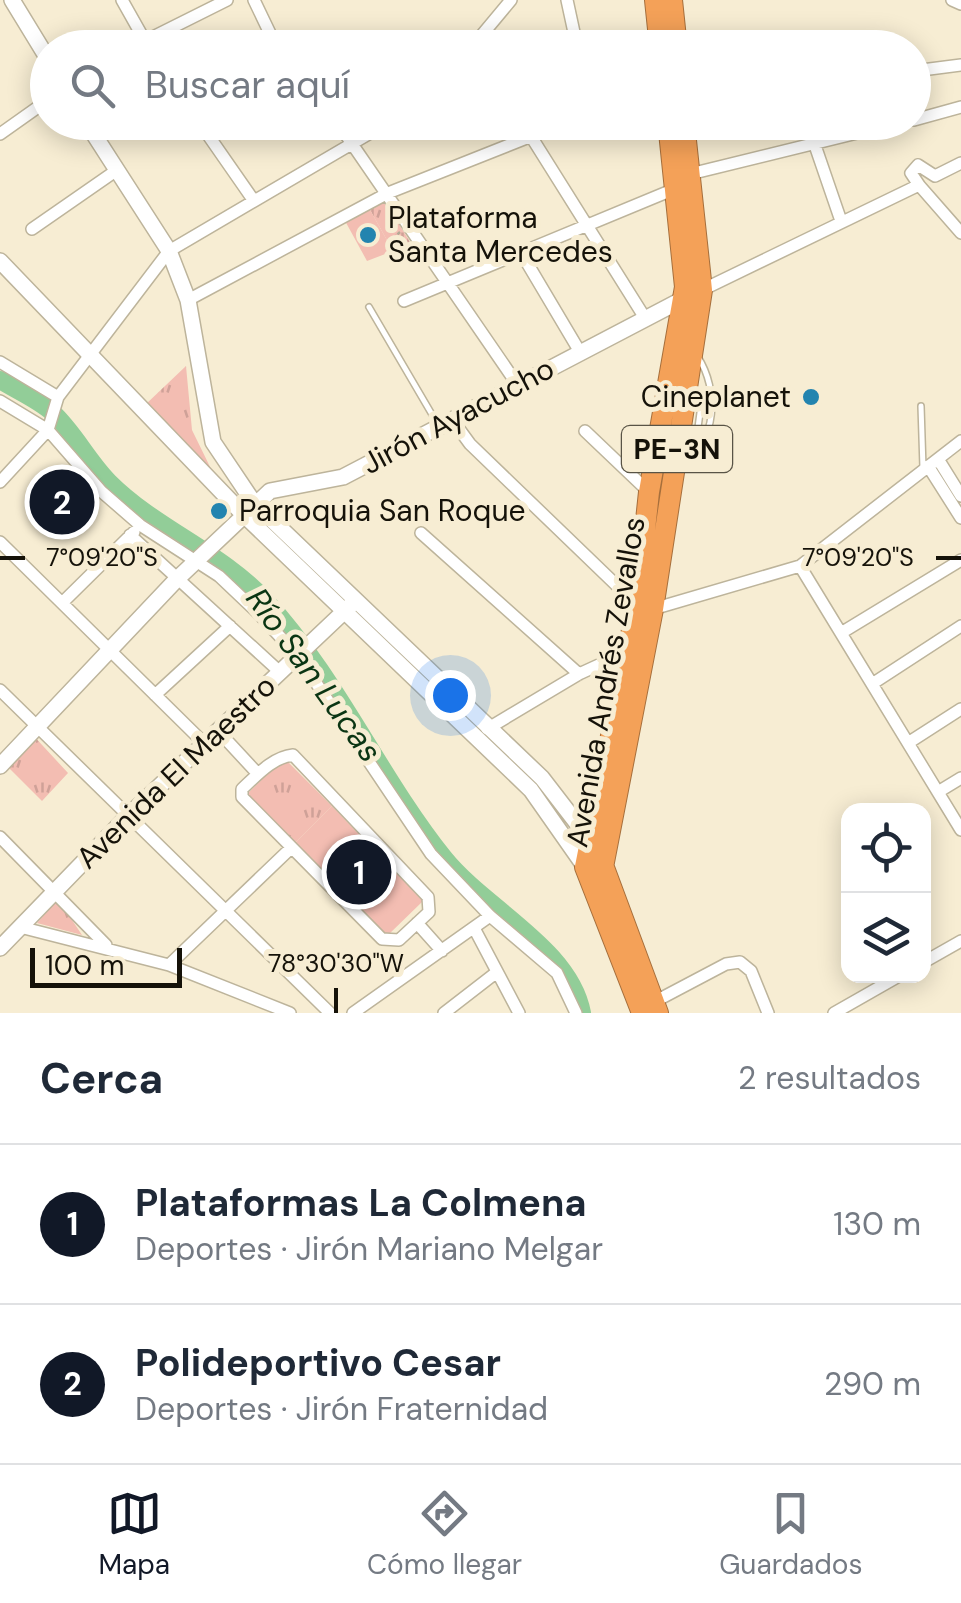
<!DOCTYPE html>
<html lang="es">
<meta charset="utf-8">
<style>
body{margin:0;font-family:"DM Sans",sans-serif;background:#f6f6f7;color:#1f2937}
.controls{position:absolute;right:30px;bottom:30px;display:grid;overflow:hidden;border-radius:20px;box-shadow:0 5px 25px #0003}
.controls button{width:90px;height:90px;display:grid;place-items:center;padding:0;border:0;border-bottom:2px solid #e0e1e3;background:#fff;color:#1f2937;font:50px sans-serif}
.scale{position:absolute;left:30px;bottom:25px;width:152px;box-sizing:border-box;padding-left:10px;border:5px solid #151209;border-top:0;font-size:28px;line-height:35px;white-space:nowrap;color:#151209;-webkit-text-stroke:8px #f7edd3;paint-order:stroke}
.you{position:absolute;left:450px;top:695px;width:35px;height:35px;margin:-25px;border:8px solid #fff;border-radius:50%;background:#1a73e8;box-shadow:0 0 0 15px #1a73e833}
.badge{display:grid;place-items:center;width:65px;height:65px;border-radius:50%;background:#111827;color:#fff;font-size:32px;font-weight:700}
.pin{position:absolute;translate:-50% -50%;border:5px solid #fff;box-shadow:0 2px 10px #0006}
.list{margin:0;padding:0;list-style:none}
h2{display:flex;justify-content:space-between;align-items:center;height:130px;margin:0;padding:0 40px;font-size:42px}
h2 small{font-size:32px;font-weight:400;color:#747a83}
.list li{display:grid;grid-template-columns:65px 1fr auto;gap:30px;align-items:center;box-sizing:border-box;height:160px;padding:0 40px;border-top:2px solid #e0e1e3}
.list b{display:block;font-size:38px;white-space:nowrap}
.list p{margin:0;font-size:32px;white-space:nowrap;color:#747a83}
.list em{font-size:32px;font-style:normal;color:#747a83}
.icon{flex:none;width:55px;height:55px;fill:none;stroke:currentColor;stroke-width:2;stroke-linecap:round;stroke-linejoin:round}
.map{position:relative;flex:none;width:961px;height:1013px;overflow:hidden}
.search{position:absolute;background:#fff;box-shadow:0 5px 25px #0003;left:30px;right:30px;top:30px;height:110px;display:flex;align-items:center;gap:25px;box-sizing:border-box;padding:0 35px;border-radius:55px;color:#747a83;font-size:38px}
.sheet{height:450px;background:#fff}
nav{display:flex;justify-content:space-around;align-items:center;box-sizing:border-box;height:140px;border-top:2px solid #e0e1e3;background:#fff;font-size:28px;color:#747a83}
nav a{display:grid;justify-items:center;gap:5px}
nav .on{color:#111827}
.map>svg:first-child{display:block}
.park{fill:url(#park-tufts)}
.garden{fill:#f3bdb2}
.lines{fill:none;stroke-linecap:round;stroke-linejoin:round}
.river{stroke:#92cd98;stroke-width:18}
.lane-casing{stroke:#bdb49b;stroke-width:8}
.street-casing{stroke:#bdb49b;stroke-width:14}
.secondary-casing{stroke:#bdb49b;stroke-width:18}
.highway-casing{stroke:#a66f3c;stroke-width:22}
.path{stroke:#b2aa96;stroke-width:2.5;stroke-dasharray:5 5;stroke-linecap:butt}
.lane{stroke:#fff;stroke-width:5}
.street{stroke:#fff;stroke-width:11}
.secondary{stroke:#fff;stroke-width:15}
.highway{stroke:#f4a158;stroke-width:20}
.ticks{fill:none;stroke:#151209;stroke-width:4}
.poi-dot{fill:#2384af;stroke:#f7edd3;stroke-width:4}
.labels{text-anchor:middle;stroke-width:10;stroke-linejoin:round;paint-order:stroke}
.shield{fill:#f7edd3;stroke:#595446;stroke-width:2.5}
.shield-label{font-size:28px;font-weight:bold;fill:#151209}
.poi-label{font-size:30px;fill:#151209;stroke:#f7edd3;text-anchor:start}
.street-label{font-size:30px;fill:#151209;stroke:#f7edd3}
.water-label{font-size:32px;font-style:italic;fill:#0a3513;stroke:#f7edd3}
.ticks-label{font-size:25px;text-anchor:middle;fill:#151209;stroke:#f7edd3;stroke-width:10;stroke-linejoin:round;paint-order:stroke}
</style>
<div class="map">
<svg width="961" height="1013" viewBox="0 0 961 1013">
<defs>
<pattern id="park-tufts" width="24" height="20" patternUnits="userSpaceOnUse" patternTransform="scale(2.5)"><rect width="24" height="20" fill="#f3bdb2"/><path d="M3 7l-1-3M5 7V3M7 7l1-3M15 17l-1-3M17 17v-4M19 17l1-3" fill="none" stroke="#cfa198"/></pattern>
</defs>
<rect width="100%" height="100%" fill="#f7edd3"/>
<!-- park -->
<path class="park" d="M384,200L410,242L393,251L369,208Z
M186,366L192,430L214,475L145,405Z
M31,733L68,773L42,801L5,764Z
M284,758L332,806L294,844L245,796Z
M58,899L82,935L37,923Z"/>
<!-- garden -->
<path class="garden" d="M369,208L393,251L367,261L344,219Z
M332,806L423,901L387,936L294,844Z"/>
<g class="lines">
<!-- river -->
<path class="river" d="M0,380C16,390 37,399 52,412C74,432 88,461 109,482C156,529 221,552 266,601C337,678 379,777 444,858C485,909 570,948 582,1013"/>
<defs>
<path id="lane" d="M369,307L437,423
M921,406L923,468
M694,457L702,398
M681,464C718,442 719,390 698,357"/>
<path id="street" d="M122,0L149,48
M254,0L277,48
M567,0L575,37L570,48
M952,0L961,4
M350,43L357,48
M131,48L227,0
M471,48L511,0
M914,71L961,65
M914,120L961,107
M199,122L254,201
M337,122L517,384
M522,122L645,318
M807,122L841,221
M0,134L48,100
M690,174L902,122
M919,185L961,233
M32,229L117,170
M520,251L580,352
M702,290L919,185L911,173L918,165L935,176L961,163
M188,300L388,193L567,122
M404,301L677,188
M0,362L58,397
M0,401L48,430L102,492L140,525L219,576L258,613L298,656L431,854L490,916L557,973L576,1013
M451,418L470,444L637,605L653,609L800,566L961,441
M585,431L649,492
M938,459L961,496
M928,466L961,518
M0,482L48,430L58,397L169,251L389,122
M421,533L579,674
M130,535L281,673
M0,542L206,745
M800,566L961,830
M62,603L134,532
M841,633L961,560
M872,684L961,626
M0,690L330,1013
M155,695L230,626
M487,729L579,674L627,652
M220,733L258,774
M908,743L961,709
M293,755L428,897L429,912L399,940L382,939L242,797V789C257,775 273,757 293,755Z
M938,792L961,778
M0,837L106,945
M417,923L442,951
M20,927L169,965L290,1013
M474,928L519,1013
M924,962L961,941
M169,965L291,848
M654,1002L726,964L740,962L751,971L768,1013
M353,1013L490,916
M444,1013L497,972
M834,1013L899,976"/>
<path id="secondary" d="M12,0L48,59
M86,122L169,251L188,300L213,442L254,503L542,778L589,839
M0,261L242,513L531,790L585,867
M0,766L177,579L270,491L343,477L689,296
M0,948L129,815L351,605"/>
<path id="highway" d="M655,0L660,48
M672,0L677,48
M603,865L658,1013
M598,893L653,609L702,290L684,122
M642,1013L585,867L637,605L649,492L685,287L668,122"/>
</defs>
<!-- lane casing -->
<use href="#lane" class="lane-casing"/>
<!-- street casing -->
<use href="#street" class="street-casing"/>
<!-- secondary casing -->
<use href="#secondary" class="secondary-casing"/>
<!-- highway casing -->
<use href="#highway" class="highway-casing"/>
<!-- path -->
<path class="path" d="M390,241L400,232"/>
<!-- lane -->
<use href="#lane" class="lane"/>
<!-- street -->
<use href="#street" class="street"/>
<!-- secondary -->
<use href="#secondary" class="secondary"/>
<!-- highway -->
<use href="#highway" class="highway"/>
</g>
<!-- ticks -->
<path class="ticks" d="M0,558H25M936,558H961M336,988V1013"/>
<!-- markers -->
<g class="poi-dot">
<circle cx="368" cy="235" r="10"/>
<circle cx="811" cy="397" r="10"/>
<circle cx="219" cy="511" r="10"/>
</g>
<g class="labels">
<!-- shield labels -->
<rect class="shield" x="622" y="426" width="110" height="46" rx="8"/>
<g class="shield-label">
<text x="677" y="459">PE-3N</text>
</g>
<!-- poi labels -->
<g class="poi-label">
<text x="388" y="228">Plataforma<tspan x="388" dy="34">Santa Mercedes</tspan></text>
<text x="791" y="407" text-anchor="end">Cineplanet</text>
<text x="239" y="521">Parroquia San Roque</text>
</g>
<!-- street labels -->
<g class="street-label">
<text transform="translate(458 416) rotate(-28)" y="10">Jirón Ayacucho</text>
<text transform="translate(606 682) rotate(-80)" y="10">Avenida Andrés Zevallos</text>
<text transform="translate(176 772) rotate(-44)" y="10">Avenida El Maestro</text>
</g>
<!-- water labels -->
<g class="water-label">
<text transform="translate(314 675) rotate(54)" y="11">Río San Lucas</text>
</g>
</g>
<g class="ticks-label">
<text x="102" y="566">7°09'20"S</text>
<text x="858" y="566">7°09'20"S</text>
<text x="336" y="972">78°30'30"W</text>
</g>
</svg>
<div class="controls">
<button><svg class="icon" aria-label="locate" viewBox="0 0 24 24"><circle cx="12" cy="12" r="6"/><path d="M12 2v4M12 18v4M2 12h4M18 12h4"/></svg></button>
<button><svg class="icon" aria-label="layers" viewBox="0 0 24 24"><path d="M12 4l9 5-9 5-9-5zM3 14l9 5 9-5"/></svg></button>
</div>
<div class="scale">100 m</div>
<div class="you"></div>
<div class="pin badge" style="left:359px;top:872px">1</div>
<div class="pin badge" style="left:62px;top:502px">2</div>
<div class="search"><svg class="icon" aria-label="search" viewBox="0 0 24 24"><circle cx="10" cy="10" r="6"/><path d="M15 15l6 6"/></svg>Buscar aquí</div>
</div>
<section class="sheet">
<h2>Cerca<small>2 resultados</small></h2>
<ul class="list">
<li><span class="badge">1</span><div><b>Plataformas La Colmena</b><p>Deportes · Jirón Mariano Melgar</p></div><em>130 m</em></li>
<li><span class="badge">2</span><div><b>Polideportivo Cesar</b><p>Deportes · Jirón Fraternidad</p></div><em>290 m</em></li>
</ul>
</section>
<nav>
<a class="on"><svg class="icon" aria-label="map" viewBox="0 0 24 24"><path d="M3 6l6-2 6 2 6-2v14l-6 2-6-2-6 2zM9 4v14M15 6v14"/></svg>Mapa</a>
<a><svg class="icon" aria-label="directions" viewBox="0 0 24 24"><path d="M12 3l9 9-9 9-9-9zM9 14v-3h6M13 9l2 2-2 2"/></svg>Cómo llegar</a>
<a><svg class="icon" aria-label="saved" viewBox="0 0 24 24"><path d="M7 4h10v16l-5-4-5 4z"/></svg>Guardados</a>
</nav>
